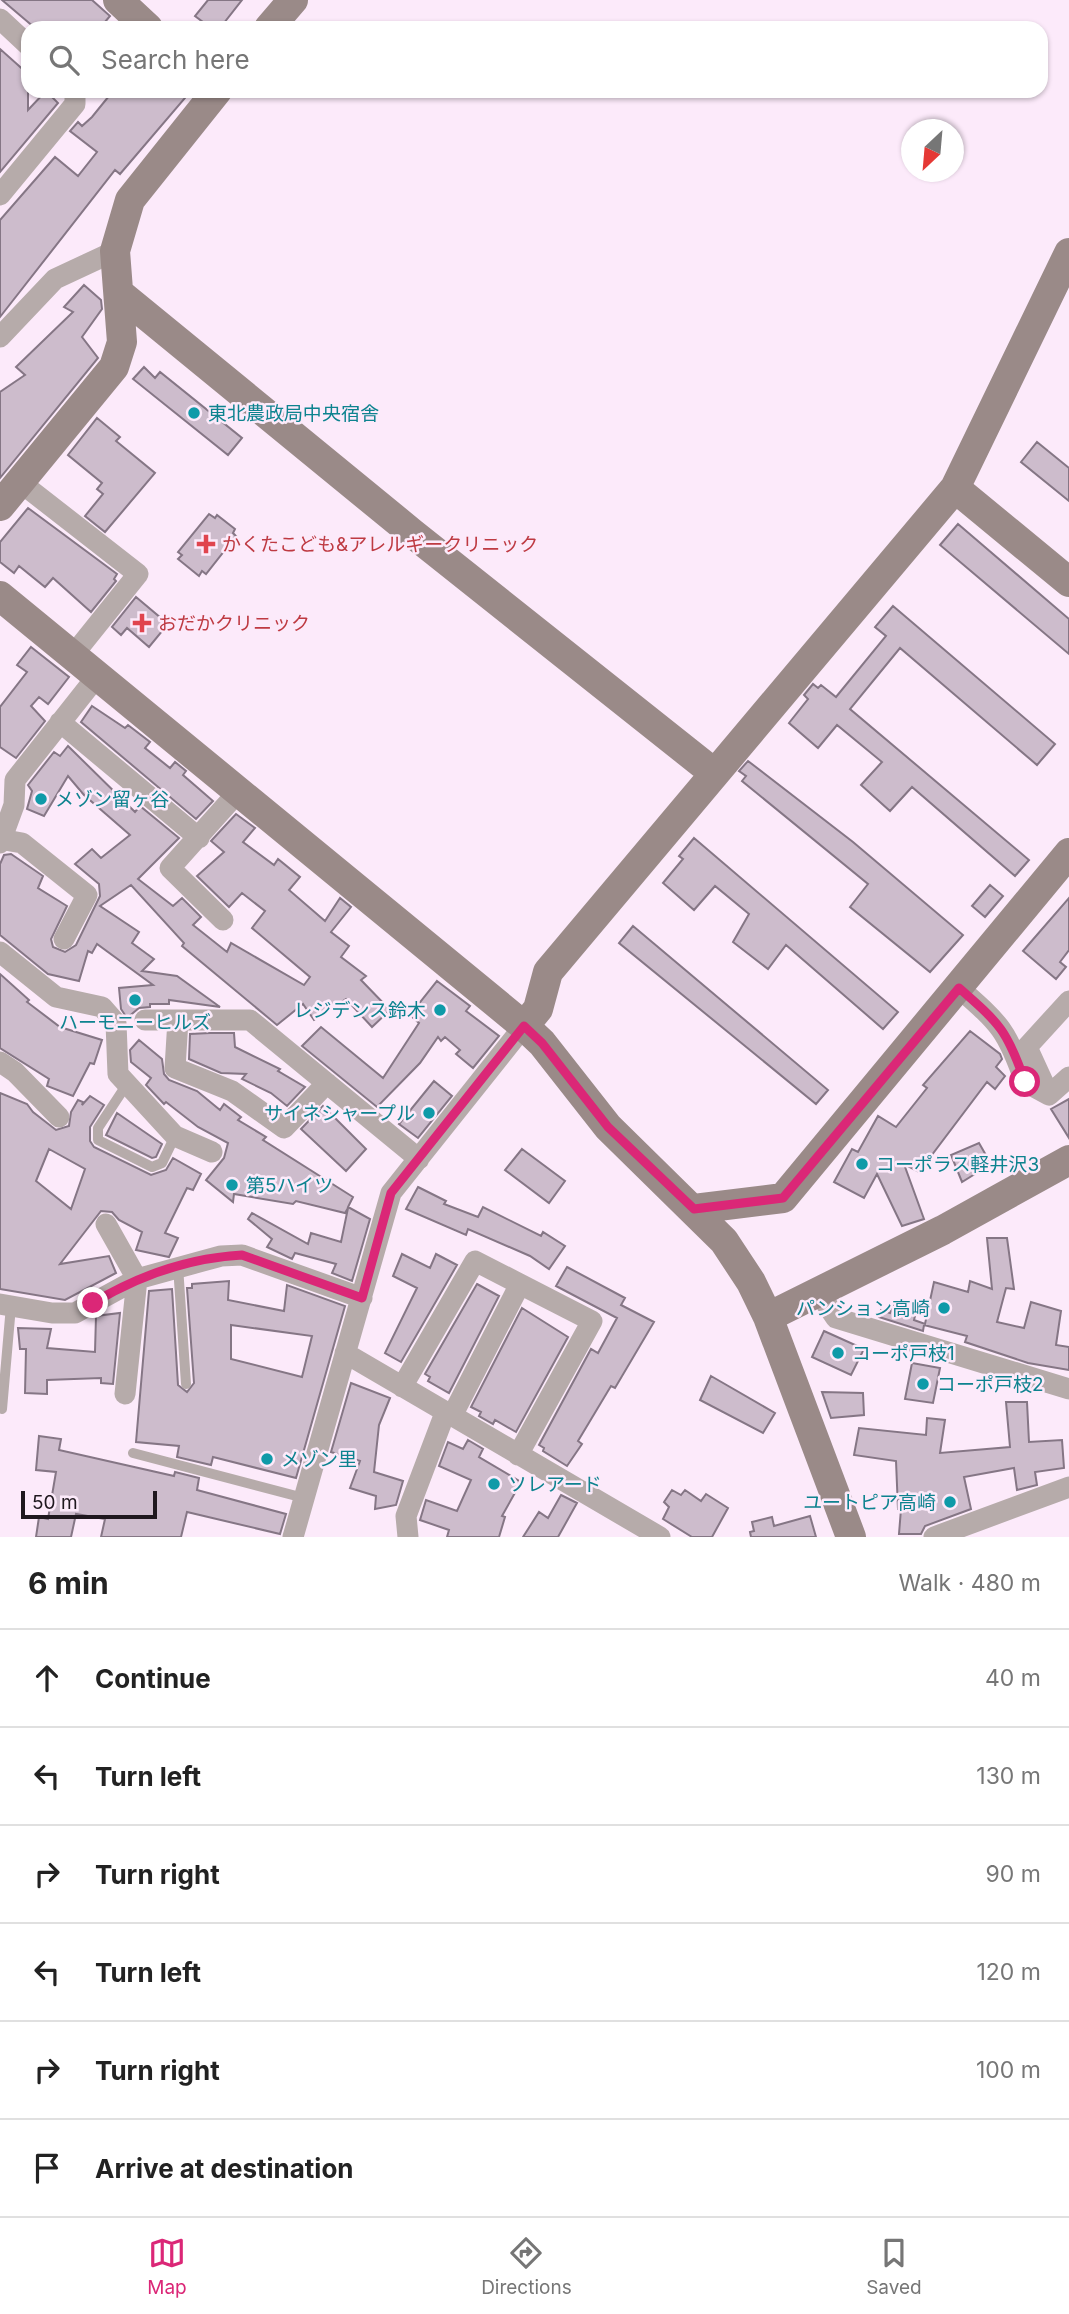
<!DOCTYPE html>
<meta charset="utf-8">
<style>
body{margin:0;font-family:Inter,"Noto Sans JP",sans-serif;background:#f6f6f6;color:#222}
.compass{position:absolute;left:901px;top:119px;width:63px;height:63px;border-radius:50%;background:#fff;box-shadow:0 2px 5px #0004;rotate:206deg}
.scale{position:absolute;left:21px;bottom:18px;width:136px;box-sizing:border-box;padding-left:7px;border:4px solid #1f181e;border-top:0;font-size:19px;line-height:24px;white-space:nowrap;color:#1f181e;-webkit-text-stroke:5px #fceafa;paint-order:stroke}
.stop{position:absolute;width:21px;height:21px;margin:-16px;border:5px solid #db2777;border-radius:50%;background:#fff}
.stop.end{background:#db2777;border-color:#fff;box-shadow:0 2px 7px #0008}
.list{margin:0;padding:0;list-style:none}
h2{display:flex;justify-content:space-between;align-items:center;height:91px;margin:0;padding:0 28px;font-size:30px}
h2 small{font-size:23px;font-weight:400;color:#767676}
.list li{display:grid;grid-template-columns:46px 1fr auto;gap:21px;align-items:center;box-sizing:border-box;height:98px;padding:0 28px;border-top:2px solid #e0e0e0}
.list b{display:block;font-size:26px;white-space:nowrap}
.list em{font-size:23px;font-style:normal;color:#767676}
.icon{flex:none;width:38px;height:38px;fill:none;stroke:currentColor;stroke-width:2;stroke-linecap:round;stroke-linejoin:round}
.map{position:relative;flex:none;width:1069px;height:1537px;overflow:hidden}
.search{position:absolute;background:#fff;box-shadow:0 2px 5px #0004;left:21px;right:21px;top:21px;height:77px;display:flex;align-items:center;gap:18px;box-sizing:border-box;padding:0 24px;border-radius:21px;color:#767676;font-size:26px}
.sheet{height:679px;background:#fff}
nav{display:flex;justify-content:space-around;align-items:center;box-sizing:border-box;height:98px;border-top:2px solid #e0e0e0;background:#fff;font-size:19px;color:#767676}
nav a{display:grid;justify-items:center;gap:4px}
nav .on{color:#db2777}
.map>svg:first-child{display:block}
.building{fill:#cdbccc;stroke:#857685;stroke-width:2;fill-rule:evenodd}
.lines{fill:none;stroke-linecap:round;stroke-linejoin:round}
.lane{stroke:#b6abaa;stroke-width:10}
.street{stroke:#b6abaa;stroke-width:21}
.secondary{stroke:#9a8a88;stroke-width:30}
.route{stroke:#db2777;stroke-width:9}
.culture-dot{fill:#0f9aa8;stroke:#fceafa;stroke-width:2.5}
.health-dot{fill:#e0444e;stroke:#fceafa;stroke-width:2.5}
.labels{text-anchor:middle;stroke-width:5;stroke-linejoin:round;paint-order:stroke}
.culture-label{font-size:19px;fill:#0d838f;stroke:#fceafa;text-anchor:start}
.health-label{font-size:19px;fill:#be3a42;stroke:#fceafa;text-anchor:start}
</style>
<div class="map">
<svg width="1069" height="1537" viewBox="0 0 1069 1537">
<rect width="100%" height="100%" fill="#fceafa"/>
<!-- building -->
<path class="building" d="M2,0H92L110,16L100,28H35Z
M208,0H242L220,28H211L195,16Z
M0,49L28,74V110L46,91L58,103L0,172Z
M113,91H176L185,98L120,174L115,170L0,317V220L55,157L78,176L97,152L70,131L78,122L82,126L92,117Z
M84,285L101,300L102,309L82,337L98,358L0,478V392L25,375L16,367L73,312L64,307Z
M144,367L155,378L160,372L242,438L228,455L133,379Z
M97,418L120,437L116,441L155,473L105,532L85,516L103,494L97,489L102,483L68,455Z
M1037,442L1069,468V501L1021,462Z
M28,508L117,574L114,579L116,581L91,612L53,578L45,587L19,566L14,573L0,562V542Z
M209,514L215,518L217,515L235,529L233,533L236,536L206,574L202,571L199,576L178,559L182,555L178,552Z
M958,524L1069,619V654L940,545Z
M136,597L168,624L149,647L127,628L121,635L112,627Z
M893,606L1055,744L1037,765L900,648L850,709L1029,860L1015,876L912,787L890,811L861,785L882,762L837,725L818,748L789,723L808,699L804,695L813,684L818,688L821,685L836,697L886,636L875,627Z
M31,647L69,677L48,704L39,697L31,706L45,721L16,758L0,747V707L27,672L17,665Z
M92,706L125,728L128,725L150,742L145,748L170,768L175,762L186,771L183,775L213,801L196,819L81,722Z
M68,746L135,812L140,806L179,838L138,879L173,906L182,898L201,917L193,925L227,952L231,943L304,985L310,977L252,928L265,911L242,893L229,907L197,876L224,852L211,841L236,814L255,828L243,842L274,865L278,859L300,877L289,890L325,921L340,898L351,907L331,932L349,946L341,957L366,976L361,980L390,1010L372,1027L346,999L314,1020L303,1004L277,1025L182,946L184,943L131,885L100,906L139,932L132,943L154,959L142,971L177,976L220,1007L169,1000V1004H150V1007L139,1008L127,1018L121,1009L119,988L153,985L97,944L92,953L88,951L79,981L48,974L0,935V864L4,855L11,854L43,876L38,888L67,906L51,939L53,947L65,952L76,945L100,896L99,884L75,864L92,849L101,858L130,835L84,795L68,776L44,816L27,809L32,791L28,785L54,752L60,756Z
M748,761L853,842L963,935L930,972L850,907L868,884L742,781L746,776L739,771Z
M694,838L898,1012L883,1029L786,945L768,969L733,942L749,914L715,886L694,910L663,883L683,859L679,856Z
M990,885L1003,896L985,917L972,906Z
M1069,898V950L1060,962L1066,967L1056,979L1023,951Z
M633,926L828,1090L816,1104L619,943Z
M0,974L29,1000L27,1002L60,1027L102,1040L94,1064L90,1063L73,1096L47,1086L49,1079L0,1048Z
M437,981L470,1006L466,1011L499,1036L473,1068L456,1054L460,1050L445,1037L441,1041L438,1037L420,1063L377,1107L302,1046L321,1027L383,1078L419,1023L410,1015Z
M970,1031L1000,1054L1002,1059L996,1067L1005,1076L995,1089L987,1082L919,1172L904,1164L924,1219L902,1226L877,1174L864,1198L834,1182L852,1149L858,1152L878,1116L896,1127L927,1088L923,1085Z
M210,1033H234L235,1047L280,1069L278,1071L305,1087L287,1106L271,1093L242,1079L246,1074L221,1073L189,1059L190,1034Z
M139,1040L162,1059L164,1074L169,1080L197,1091L220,1110L224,1104L241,1117L238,1120L266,1137L263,1140L353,1197L348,1207L370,1219L352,1281L332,1273L336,1264L295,1253L292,1259L267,1247L272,1239L248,1219L252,1213L308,1244L311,1233L341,1242L348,1208L345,1213L296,1201L293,1204L234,1194L233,1202L206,1180L224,1158L228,1143L198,1127L166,1102L164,1104L146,1085L151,1078L131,1062L130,1050Z
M434,1081L452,1096L418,1138L399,1124Z
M0,1093L27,1104L33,1112L56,1130L69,1126L71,1112L78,1100L83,1102L82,1105L90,1096L104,1105L90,1127V1141L94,1147L151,1175L166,1170L173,1158L201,1174L193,1190L187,1188L165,1233L178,1238L169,1257L136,1250L142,1232L119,1220L112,1212L101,1211L60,1264L109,1256L116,1273L65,1300L0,1289ZM49,1149L85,1169L71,1209L36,1181Z
M1069,1099V1138L1051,1109Z
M323,1106L366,1149L346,1171L301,1129Z
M117,1113L162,1144L156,1157L152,1158L106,1135Z
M979,1143L991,1164L962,1182L951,1155Z
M522,1149L565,1181L549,1203L505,1170Z
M418,1187L446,1201L444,1204L478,1217L483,1207L541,1236L543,1232L565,1246L549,1269L530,1256L468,1229L466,1235L406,1209Z
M987,1238H1007L1014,1289L1006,1288L997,1322L1024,1328L1031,1302L1061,1311L1056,1345L1069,1347V1370L1028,1363L965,1342L967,1336L924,1325L923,1331L879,1317L881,1310L890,1313L894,1305L916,1312L914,1320L925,1324L934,1282L968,1292L970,1281L992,1289Z
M402,1254L430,1268L436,1254L457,1265L401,1362L385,1353L417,1288L393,1276Z
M567,1267L625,1298L621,1305L654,1322L615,1388L611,1386L578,1441L582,1444L567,1466L543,1451L544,1448L539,1445L591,1349L598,1353L617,1318L556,1286Z
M229,1281L228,1300L284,1311L287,1285L345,1306L296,1478L213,1457L211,1465L177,1457L179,1446L136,1442L149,1291L172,1289L178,1385L187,1392L194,1383L187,1288H192V1284ZM231,1325L312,1336L302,1377L231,1359Z
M477,1284L499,1296L449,1393L428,1381L430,1377L425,1374Z
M522,1308L568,1337L516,1432L495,1420L493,1424L479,1416L481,1412L471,1407Z
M120,1313L113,1384L101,1383V1378L47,1380V1394L25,1393L26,1349H20L18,1328L51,1329L47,1348L95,1352L96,1316Z
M824,1331L864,1349L851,1375L812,1357Z
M912,1363L940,1368L933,1403L905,1399Z
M711,1376L775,1413L763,1433L700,1400Z
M351,1383L390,1398L379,1425L374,1472L403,1481L396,1505L375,1509L376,1496L350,1488L360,1461L331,1452Z
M822,1392L863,1393L864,1415L831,1418Z
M1006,1402H1027L1029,1442L1062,1440L1064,1468L1035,1472L1037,1485L1017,1490L1014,1468L964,1477L971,1509L925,1526L921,1534H899L901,1509H898L896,1461L854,1455L859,1428L926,1435L927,1418L945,1420L940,1453L1010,1447Z
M39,1436L61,1439L59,1450L174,1476L175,1472L199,1478L197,1490L286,1514L280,1534L187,1512L181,1537H101L105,1519L76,1514L71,1537H36L39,1517L48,1519L56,1472L36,1470Z
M468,1440L483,1449L479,1457L521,1482L502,1516L505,1517L499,1537H447L449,1530L420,1520L426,1500L457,1511L471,1480L439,1466L448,1442L463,1449Z
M672,1490L681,1495L685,1490L701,1501L706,1494L728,1508L712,1537H692L663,1519L669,1507L664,1502Z
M561,1495L577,1503L558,1537H523L539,1512L548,1518Z
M810,1516L816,1537H751L750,1532L754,1531L752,1522L772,1517L774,1526Z"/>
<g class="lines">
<!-- lane -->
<path class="lane" d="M127,1084L98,1128V1140L152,1167L162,1163L175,1136
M178,1266L186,1384
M2,1409L11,1306
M133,1453L304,1498"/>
<!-- street -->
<path class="street" d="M0,19L28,45
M0,195L75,104V91
M0,337L55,279L115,251
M20,482L138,574L73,655
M60,722L199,838
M0,839L22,843L87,895L64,939
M0,843L14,805L15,780L98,675
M223,920L170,868L239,791
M0,952L56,997L102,1007L116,1023L118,1074L175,1136L212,1152
M959,988C1000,1024 1007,1030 1025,1082L1049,1095L1069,1077
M145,1020H250L419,1159
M178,1020L175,1068L232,1091L284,1128L327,1083
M0,1062L15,1072L59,1117
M1049,1095L1027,1047L1069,1001
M106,1224L137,1279L125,1394
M819,1293L836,1318L1069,1389
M0,1304L52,1313H75L137,1279L221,1256L242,1255L362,1298
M345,1353L660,1537
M402,1387L475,1261L592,1321L518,1455
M452,1416L520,1284
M293,1537L391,1193L524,1026
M408,1537L406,1516L445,1413
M934,1537L1069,1487"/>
<!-- secondary -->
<path class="secondary" d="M118,0L148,28
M269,28L293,0
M119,293L412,533L714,773
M955,488L1069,582
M0,506L114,367L122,342L115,251L130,200L217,91
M0,596L524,1026L542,1043L608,1127L724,1241L751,1282L768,1317L851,1537
M524,1026L538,1009L548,972L955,488L1069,253
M694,1209L783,1198L1069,853
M768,1317L943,1230L1069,1160"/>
</g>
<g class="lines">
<!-- route -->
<path class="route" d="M93,1303C138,1276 189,1258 242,1255L362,1298L391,1193L524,1026L542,1043L608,1127L694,1209L783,1198L959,988C1000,1024 1007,1030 1025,1082"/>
</g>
<!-- markers -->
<g class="culture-dot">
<circle cx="194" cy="413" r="7"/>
<circle cx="41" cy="799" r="7"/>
<circle cx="135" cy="1000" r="7"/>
<circle cx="440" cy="1010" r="7"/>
<circle cx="429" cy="1113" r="7"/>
<circle cx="862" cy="1164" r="7"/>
<circle cx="232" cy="1185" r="7"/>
<circle cx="944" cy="1308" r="7"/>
<circle cx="838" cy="1353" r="7"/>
<circle cx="923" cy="1384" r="7"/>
<circle cx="267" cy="1459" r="7"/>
<circle cx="494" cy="1484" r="7"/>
<circle cx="950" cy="1502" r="7"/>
</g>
<g class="health-dot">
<path d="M202.5 533.5h7v7h7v7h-7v7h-7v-7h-7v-7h7z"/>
<path d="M138.5 612.5h7v7h7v7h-7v7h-7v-7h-7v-7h7z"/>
</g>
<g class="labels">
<!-- culture labels -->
<g class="culture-label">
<text x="208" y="420">東北農政局中央宿舎</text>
<text x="55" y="806">メゾン留ヶ谷</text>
<text x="426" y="1017" text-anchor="end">レジデンス鈴木</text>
<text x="135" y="1029" text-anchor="middle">ハーモニーヒルズ</text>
<text x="415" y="1120" text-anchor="end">サイネシャープル</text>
<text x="876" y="1171">コーポラス軽井沢3</text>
<text x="246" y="1192">第5ハイツ</text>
<text x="930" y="1315" text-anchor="end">パンション高崎</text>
<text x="852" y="1360">コーポ戸枝1</text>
<text x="937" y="1391">コーポ戸枝2</text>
<text x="281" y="1466">メゾン里</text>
<text x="508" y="1491">ソレアード</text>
<text x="936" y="1509" text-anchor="end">ユートピア高崎</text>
</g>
<!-- health labels -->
<g class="health-label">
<text x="222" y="551">かくたこども&amp;アレルギークリニック</text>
<text x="158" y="630">おだかクリニック</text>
</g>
</g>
</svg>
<svg class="compass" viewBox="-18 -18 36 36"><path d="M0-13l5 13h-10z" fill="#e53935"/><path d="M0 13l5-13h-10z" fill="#767676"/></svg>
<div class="scale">50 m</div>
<div class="stop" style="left:1025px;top:1082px"></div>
<div class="stop end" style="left:93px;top:1303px"></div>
<div class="search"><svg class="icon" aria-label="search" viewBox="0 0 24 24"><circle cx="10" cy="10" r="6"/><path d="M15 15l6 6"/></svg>Search here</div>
</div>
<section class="sheet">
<h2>6 min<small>Walk · 480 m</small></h2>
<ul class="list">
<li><svg class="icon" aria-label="ahead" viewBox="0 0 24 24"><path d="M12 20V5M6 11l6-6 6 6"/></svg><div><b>Continue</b></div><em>40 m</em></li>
<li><svg class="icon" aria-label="left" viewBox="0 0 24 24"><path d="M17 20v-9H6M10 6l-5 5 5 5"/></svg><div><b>Turn left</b></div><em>130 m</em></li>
<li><svg class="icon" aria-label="right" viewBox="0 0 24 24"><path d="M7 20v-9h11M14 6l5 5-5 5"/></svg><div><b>Turn right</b></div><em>90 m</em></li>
<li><svg class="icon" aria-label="left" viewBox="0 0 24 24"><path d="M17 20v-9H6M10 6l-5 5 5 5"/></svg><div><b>Turn left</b></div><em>120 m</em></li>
<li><svg class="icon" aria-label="right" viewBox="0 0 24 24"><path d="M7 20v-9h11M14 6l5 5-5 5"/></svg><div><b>Turn right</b></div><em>100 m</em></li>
<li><svg class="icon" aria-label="arrive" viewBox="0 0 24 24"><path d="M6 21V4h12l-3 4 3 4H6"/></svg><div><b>Arrive at destination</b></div></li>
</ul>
</section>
<nav>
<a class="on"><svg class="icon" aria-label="map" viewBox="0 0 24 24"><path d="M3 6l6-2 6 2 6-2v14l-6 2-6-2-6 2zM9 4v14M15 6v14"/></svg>Map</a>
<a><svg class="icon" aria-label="directions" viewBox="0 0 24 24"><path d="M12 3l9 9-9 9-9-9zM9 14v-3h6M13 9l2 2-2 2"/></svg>Directions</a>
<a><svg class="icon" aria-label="saved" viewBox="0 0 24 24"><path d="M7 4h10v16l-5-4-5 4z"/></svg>Saved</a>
</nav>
